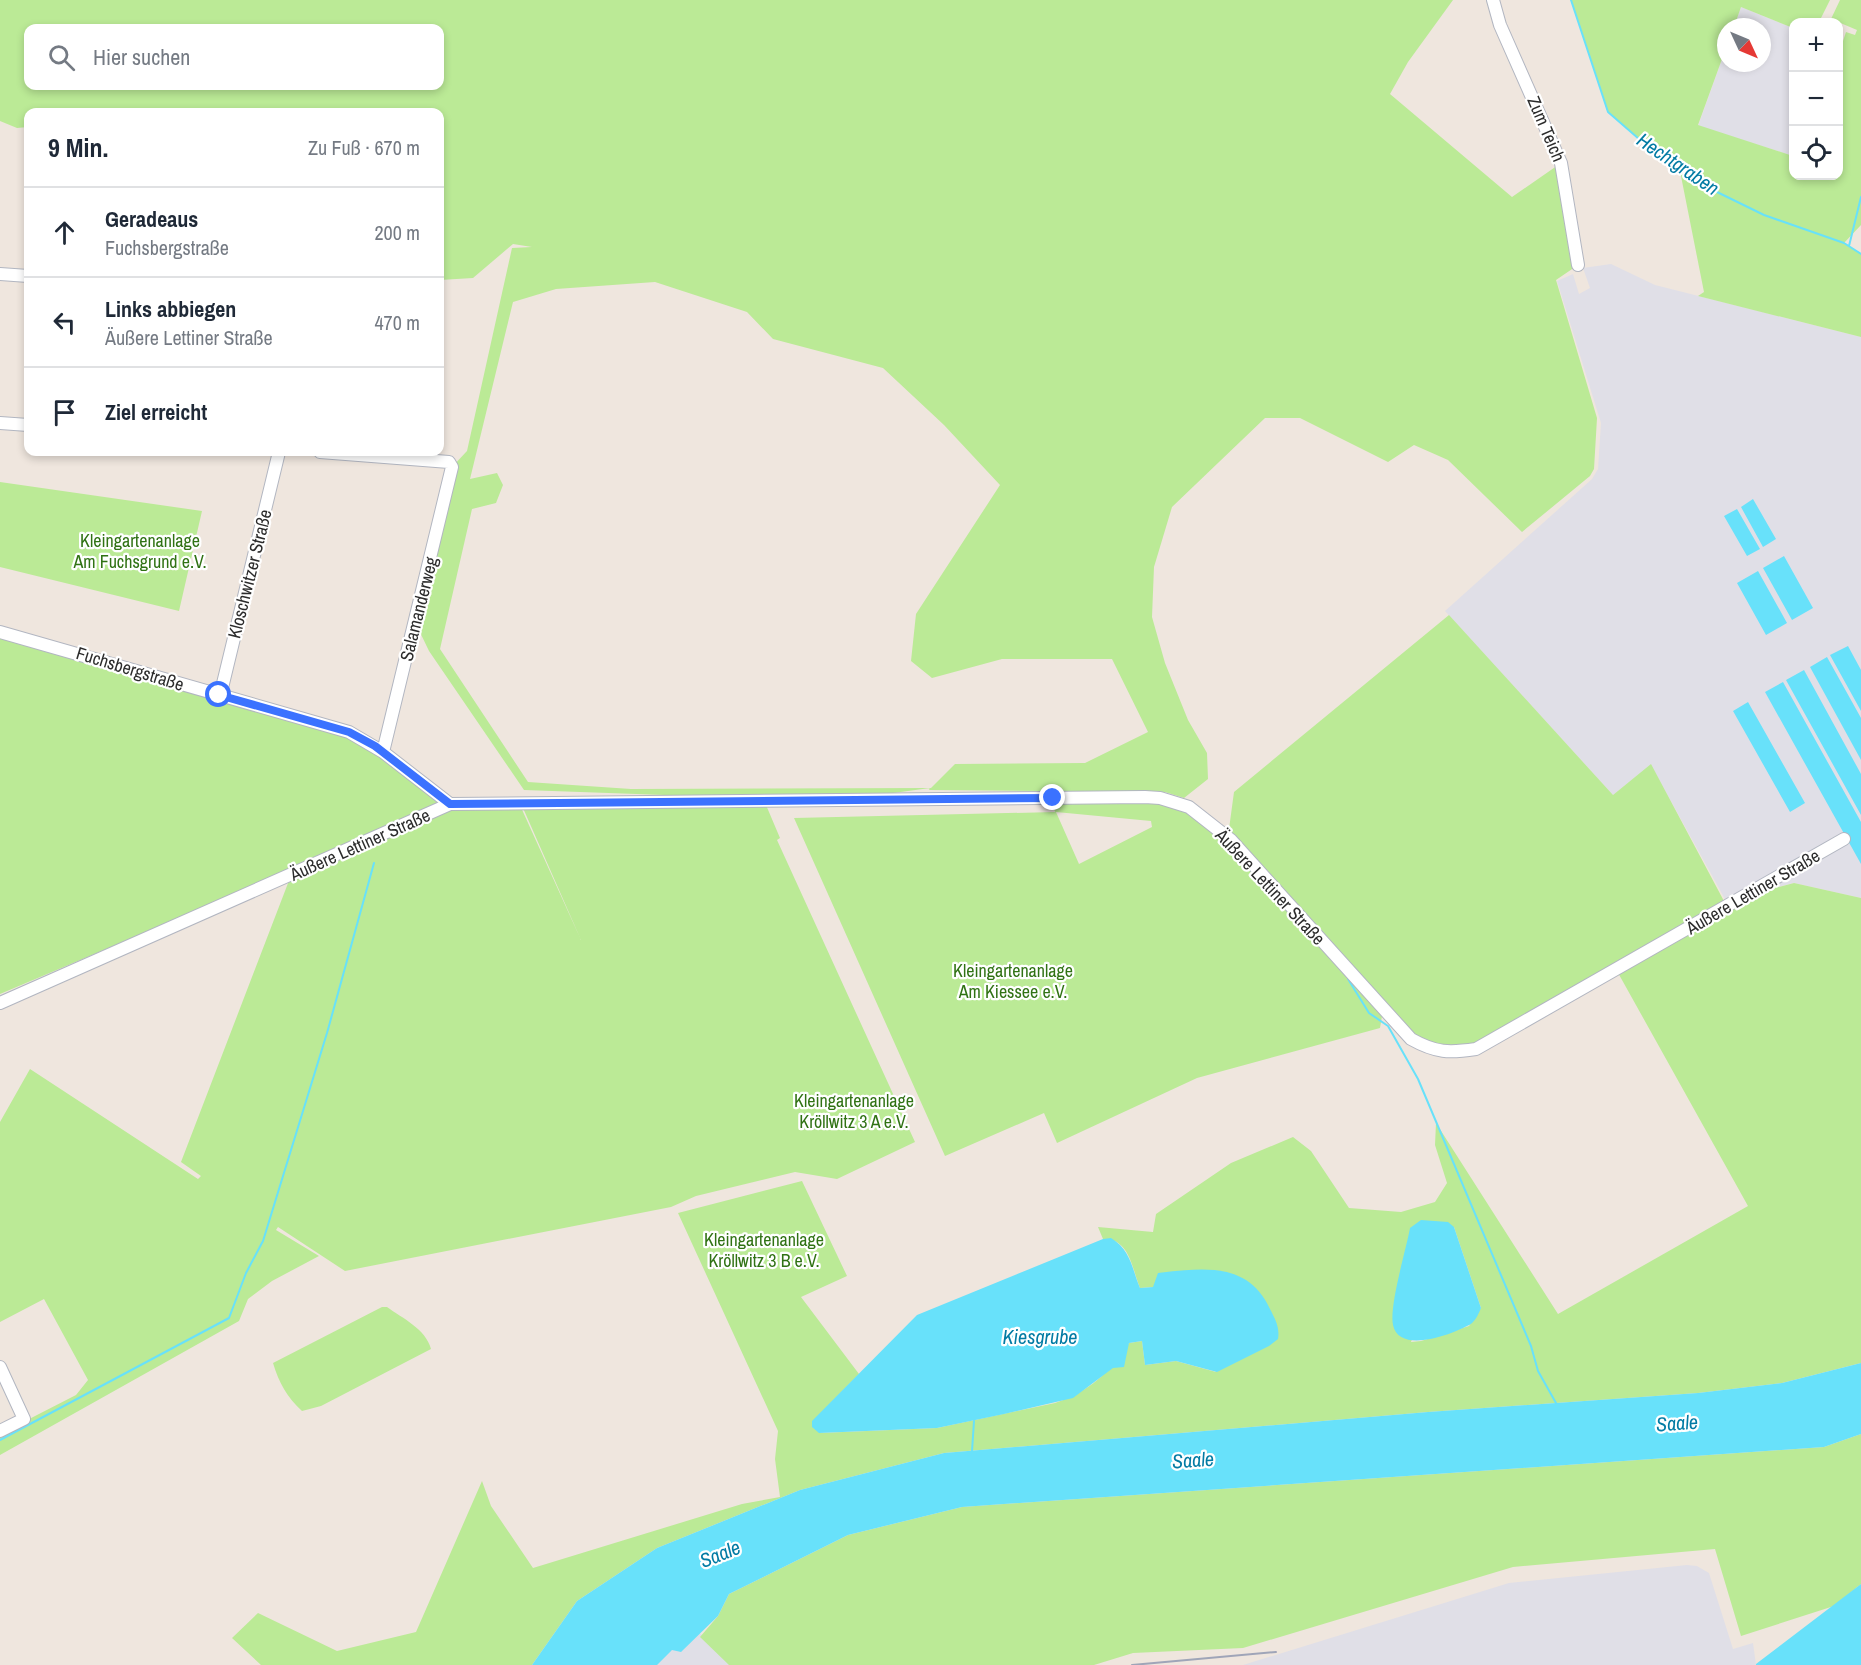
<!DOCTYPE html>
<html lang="de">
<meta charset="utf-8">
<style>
body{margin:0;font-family:"Archivo Narrow",sans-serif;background:#f6f6f7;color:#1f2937}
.controls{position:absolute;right:18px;top:18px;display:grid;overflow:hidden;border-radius:12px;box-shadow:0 3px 9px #0003}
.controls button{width:54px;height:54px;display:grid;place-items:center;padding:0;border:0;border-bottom:2px solid #e0e1e3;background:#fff;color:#1f2937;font:30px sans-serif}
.compass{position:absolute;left:1717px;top:18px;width:54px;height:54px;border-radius:50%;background:#fff;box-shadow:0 3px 9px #0003;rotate:134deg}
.stop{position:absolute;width:18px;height:18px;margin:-14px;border:4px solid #3b72ff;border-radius:50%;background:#fff}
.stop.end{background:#3b72ff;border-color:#fff;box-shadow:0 2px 6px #0008}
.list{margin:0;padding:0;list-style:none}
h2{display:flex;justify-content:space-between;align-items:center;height:78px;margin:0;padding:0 24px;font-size:26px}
h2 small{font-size:20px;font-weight:400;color:#747a83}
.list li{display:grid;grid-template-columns:39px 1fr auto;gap:18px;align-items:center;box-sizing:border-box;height:90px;padding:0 24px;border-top:2px solid #e0e1e3}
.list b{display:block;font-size:22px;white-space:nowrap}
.list p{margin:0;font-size:20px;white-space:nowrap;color:#747a83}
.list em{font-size:20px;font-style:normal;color:#747a83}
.icon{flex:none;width:33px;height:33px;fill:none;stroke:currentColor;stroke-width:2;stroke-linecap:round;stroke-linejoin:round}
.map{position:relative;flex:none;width:1861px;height:1665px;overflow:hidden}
.search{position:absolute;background:#fff;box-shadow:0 3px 9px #0003;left:24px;top:24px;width:420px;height:66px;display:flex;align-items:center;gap:15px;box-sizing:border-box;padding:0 21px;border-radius:12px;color:#747a83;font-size:22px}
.panel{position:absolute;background:#fff;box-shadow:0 3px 9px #0003;left:24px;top:108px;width:420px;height:348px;border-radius:12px}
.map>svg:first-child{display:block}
.industrial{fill:#e0dfe7}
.green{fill:#bbea96;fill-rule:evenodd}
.water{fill:#68e1fa}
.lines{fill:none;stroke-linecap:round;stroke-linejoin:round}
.stream{stroke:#68e1fa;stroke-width:2}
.minor-casing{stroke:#b2b6c1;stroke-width:14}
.minor{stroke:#fff;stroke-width:12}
.rail{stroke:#9fa5b8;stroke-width:2}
.route{stroke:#3b72ff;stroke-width:8}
.labels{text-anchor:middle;stroke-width:4.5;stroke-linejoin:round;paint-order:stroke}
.street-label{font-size:18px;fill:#2c2c2c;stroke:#fff}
.park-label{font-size:18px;fill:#307214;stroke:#fff}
.water-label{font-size:20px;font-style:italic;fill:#027ba4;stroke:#fff}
</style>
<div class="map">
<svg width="1861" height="1665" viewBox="0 0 1861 1665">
<rect width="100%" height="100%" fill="#efe6de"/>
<!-- industrial -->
<path class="industrial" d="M1741,7L1793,28L1794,147L1790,155L1698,126L1726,48V63H1762V27H1734Z
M1611,264L1655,285L1861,337V898L1794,883L1778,887L1775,880L1726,901L1651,765L1613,795L1445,611L1592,479L1598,469L1601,423L1557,281L1573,274L1579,294L1590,288L1583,268Z
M1687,1565L1697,1566L1709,1573L1733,1649L1753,1643L1756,1665H1243L1509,1583Z
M683,1616L732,1665H634Z"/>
<!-- green -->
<path class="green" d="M0,0H1453L1408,62L1390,94L1512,197L1561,163L1578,265L1556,280L1597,418L1594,469L1590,476L1522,532L1448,460L1414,445L1388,462L1300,418H1265L1172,507L1154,567L1152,617L1165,663L1188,720L1207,753L1208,779L1184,798L1165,792L929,790L930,788L886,794L721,797L524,790L429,651L416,624L452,467L467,451L512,248L532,247L513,244L473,278L440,280V112H28V127L17,128L0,121ZM28,28H440V86H28ZM655,282L747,312L773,339L883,368L944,425L1000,485L916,614L911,661L932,678L1002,659H1112L1148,732L1085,763L955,764L931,788L631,789L528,782L440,649L472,509L496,503L503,485L497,473L470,479L513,302L556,289Z
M1571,0H1830L1819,22H1794L1793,28L1741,7L1734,27H1726V48L1698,125L1790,155L1793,147L1794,176H1838L1839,46L1841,47L1846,32L1855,35L1857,30L1831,19L1840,0H1861V225L1844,243L1861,254V337L1698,296L1704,292L1679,166L1639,139L1608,112Z
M0,482L202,511L179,611L0,567Z
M1449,615L1613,795L1651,764L1725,903L1775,880L1779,887L1794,883L1861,898V1363L1782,1383L1698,1393L1428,1412L944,1453L800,1490L657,1548L577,1601L532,1665H261L232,1638L258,1613L337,1651L416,1632L482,1481L491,1506L533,1568L742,1504L780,1497L775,1459L778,1431L678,1213L802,1181L847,1276L801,1297L859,1374L813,1421L820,1433L937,1428L1055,1403C1089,1392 1110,1372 1129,1343L1142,1341L1145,1365L1176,1361L1216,1372L1153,1287L1140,1288C1132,1269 1130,1238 1103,1239L1098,1227L1153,1232L1156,1214L1231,1163L1293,1137L1311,1151L1349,1208L1401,1212L1435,1202L1447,1183L1435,1145L1436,1123L1558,1314L1748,1206L1617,971L1477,1046L1453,1051L1419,1040L1385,1007L1229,829L1234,792ZM1454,1227L1481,1308L1469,1326L1421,1341L1411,1342Z
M0,632L349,732L448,804L0,994Z
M1147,800L1148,804L1169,800L1231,840L1383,1010L1380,1028L1197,1078L1057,1143L1044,1113L945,1156L794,818L1055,812L1052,801ZM1056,812L1151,821L1152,827L1079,864Z
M519,803L581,940L523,808L766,805L780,838L777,840L915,1142L837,1179L795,1172L696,1196L671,1207L345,1271L278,1227L276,1230L319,1256L272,1281L248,1299L239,1321L0,1455V1434L76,1395L88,1380L44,1299L0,1322V1122L30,1069L198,1179L201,1176L181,1162L290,878L450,804Z
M382,1307H387C402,1318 426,1329 431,1349L321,1406L302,1411C287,1397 279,1383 273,1363Z
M1861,1434V1584L1834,1606L1741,1636L1715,1549L1513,1567L1243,1648L1133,1653L1094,1665H729L700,1637L718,1616L729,1594L848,1535L962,1507L1824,1447Z"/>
<!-- water -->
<path class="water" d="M1753,499L1776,539L1763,547L1741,507Z
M1737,509L1760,549L1747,556L1724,516Z
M1784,556L1813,608L1792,620L1763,568Z
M1758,571L1787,623L1766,635L1737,583Z
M1848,646L1861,670V711L1830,655Z
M1827,657L1861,718V760L1810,667Z
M1804,670L1861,774V815L1786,680Z
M1783,682L1861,822V864L1765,692Z
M1748,702L1805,803L1790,812L1733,711Z
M1421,1220L1448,1222L1454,1227L1481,1308C1478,1315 1475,1323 1467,1326C1450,1335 1399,1354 1393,1325C1389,1306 1406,1250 1410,1228Z
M1111,1238C1131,1250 1132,1269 1140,1288L1153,1287L1158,1273C1202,1268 1248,1261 1270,1309C1275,1319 1280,1327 1278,1339L1269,1346L1217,1372L1176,1361L1145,1365L1142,1341L1129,1343L1124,1367L1113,1368L1073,1398L1004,1414L937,1428L819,1433L812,1427V1421L917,1315L1103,1239Z
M1861,1363V1434L1824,1447L962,1507L848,1535L729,1594L718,1616L681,1652L672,1650L657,1665H532L577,1601L657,1548L800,1490L944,1453L1428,1412L1698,1393L1782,1383Z
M1861,1584V1665H1756V1664Z"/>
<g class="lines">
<!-- stream -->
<path class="stream" d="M1571,0L1608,112L1639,139L1717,192L1764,215L1844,243L1861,254
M1849,246L1861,197
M1348,979L1369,1013L1388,1026L1418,1079L1531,1346L1538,1371L1556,1403
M0,1440L229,1318L246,1273L263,1241L327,1033L374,863
M972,1451L974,1421"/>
<defs>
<path id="minor" d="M1493,0L1500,25L1561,163L1578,265
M0,274L28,276
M0,423L28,425
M320,452L449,462L452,467L383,752
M0,632L349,732L383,752L450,804
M220,696L279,452
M0,1003L450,804L1145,797L1160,798L1189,807L1231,840L1411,1039C1436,1053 1449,1053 1476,1049L1844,839
M0,1367L24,1419L0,1431"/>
</defs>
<!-- minor casing -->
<use href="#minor" class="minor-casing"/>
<!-- minor -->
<use href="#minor" class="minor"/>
<!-- rail -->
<path class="rail" d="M1132,1665L1276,1652"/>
</g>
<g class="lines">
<!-- route -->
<path class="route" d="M219,695L349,732L375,746L450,804L1053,798"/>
</g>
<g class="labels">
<!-- street labels -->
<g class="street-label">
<text transform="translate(1546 129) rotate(67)" y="6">Zum Teich</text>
<text transform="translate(250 574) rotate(-76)" y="6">Kloschwitzer Straße</text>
<text transform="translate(419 609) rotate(-76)" y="6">Salamanderweg</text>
<text transform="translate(130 669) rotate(17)" y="6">Fuchsbergstraße</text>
<text transform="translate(360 845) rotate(-24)" y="6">Äußere Lettiner Straße</text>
<text transform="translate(1270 887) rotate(47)" y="6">Äußere Lettiner Straße</text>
<text transform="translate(1753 892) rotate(-30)" y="6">Äußere Lettiner Straße</text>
</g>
<!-- park labels -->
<g class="park-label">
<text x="140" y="547">Kleingartenanlage<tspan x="140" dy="21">Am Fuchsgrund e.V.</tspan></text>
<text x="1013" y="977">Kleingartenanlage<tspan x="1013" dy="21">Am Kiessee e.V.</tspan></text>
<text x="854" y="1107">Kleingartenanlage<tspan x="854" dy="21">Kröllwitz 3 A e.V.</tspan></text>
<text x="764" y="1246">Kleingartenanlage<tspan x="764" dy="21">Kröllwitz 3 B e.V.</tspan></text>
</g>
<!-- water labels -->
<g class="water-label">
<text transform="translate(1678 164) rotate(34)" y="7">Hechtgraben</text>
<text x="1040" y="1344">Kiesgrube</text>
<text transform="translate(1677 1423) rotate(-4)" y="7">Saale</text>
<text transform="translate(1193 1460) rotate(-4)" y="7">Saale</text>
<text transform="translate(720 1554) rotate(-22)" y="7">Saale</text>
</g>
</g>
</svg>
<div class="controls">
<button>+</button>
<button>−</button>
<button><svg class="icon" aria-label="locate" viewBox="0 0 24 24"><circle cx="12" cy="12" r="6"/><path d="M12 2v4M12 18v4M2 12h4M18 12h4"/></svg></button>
</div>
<svg class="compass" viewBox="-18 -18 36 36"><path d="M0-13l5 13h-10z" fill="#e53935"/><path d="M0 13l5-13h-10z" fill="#747a83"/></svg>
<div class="stop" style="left:219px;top:695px"></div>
<div class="stop end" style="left:1053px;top:798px"></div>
<div class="search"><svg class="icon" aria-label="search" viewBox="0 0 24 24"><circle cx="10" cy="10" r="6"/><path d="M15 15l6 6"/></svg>Hier suchen</div>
<section class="panel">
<h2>9 Min.<small>Zu Fuß · 670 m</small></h2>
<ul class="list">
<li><svg class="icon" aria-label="ahead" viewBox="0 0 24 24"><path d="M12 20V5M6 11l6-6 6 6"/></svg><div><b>Geradeaus</b><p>Fuchsbergstraße</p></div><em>200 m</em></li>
<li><svg class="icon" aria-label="left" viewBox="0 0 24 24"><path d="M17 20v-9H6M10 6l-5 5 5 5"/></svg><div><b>Links abbiegen</b><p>Äußere Lettiner Straße</p></div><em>470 m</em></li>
<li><svg class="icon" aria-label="arrive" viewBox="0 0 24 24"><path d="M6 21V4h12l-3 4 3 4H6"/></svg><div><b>Ziel erreicht</b></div></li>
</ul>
</section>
</div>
